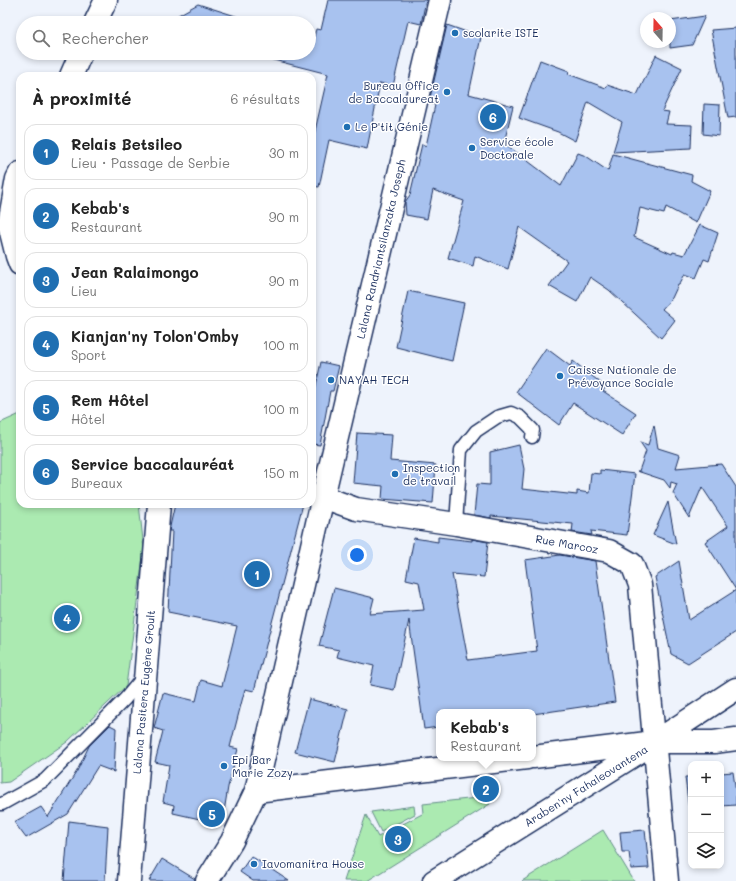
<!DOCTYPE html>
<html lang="fr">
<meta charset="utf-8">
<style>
body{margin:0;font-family:Mali,sans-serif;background:#f6f6f6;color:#222}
.controls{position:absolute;right:12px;bottom:12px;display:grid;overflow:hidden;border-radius:8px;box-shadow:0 2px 6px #0003}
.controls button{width:36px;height:36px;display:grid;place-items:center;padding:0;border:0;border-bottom:1px solid #e0e0e0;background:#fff;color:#222;font:20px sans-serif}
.compass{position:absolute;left:640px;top:12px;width:36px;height:36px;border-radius:50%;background:#fff;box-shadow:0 2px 6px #0003;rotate:340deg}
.you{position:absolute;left:357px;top:555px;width:14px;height:14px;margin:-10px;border:3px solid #fff;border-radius:50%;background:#1a73e8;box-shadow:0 0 0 6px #1a73e833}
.badge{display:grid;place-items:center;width:26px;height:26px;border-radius:50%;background:#1f6fb2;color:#fff;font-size:13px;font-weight:700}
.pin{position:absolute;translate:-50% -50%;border:2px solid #fff;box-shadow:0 1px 4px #0006}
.popup{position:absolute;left:436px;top:709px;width:100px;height:52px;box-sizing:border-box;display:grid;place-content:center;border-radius:8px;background:#fff;filter:drop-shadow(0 1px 3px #0005);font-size:13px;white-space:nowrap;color:#767676}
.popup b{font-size:15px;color:#222}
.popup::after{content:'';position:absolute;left:50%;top:100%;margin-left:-8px;border:8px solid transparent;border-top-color:#fff}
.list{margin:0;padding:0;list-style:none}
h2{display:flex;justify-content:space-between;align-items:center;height:52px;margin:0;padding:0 16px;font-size:17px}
h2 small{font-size:13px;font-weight:400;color:#767676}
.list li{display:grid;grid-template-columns:26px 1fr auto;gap:12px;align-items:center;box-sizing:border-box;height:56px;margin:0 8px 8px;padding:0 8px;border:1px solid #e0e0e0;border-radius:12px}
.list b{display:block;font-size:15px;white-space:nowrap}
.list p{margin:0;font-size:13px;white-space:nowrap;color:#767676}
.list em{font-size:13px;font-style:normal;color:#767676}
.icon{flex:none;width:22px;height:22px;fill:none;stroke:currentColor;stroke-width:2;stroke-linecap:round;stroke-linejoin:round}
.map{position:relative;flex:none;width:736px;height:881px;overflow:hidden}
.search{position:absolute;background:#fff;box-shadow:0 2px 6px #0003;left:16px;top:16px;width:300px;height:44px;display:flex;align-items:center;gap:10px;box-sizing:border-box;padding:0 14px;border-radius:22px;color:#767676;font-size:15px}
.panel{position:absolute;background:#fff;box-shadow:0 2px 6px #0003;left:16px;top:72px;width:300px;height:436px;border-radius:12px}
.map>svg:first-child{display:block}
.green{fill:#abeab1;stroke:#638c88}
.building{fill:#a8c2ef;stroke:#1b2f5e}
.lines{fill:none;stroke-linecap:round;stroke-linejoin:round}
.lane-casing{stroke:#1b2f5e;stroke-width:15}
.street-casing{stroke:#1b2f5e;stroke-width:25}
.secondary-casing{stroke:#1b2f5e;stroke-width:25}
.lane{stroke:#fff;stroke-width:12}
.street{stroke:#fff;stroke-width:22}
.secondary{stroke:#fff;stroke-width:22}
.poi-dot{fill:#1f6fb2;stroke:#fff;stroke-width:1.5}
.labels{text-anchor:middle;stroke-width:3;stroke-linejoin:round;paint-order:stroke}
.poi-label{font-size:11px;fill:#1b2f5e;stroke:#fff;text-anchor:start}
.street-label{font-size:11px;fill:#1b2f5e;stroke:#fff}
</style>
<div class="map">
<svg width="736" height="881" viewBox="0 0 736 881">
<rect width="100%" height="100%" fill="#eef3fc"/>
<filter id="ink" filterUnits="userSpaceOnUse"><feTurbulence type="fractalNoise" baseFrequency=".025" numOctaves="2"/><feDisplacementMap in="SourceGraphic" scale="8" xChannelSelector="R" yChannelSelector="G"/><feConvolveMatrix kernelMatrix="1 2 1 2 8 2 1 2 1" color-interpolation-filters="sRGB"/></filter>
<g filter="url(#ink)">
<!-- green -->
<path class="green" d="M20,414V504H139L144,549L126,686L67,742L9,782L0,783V423Z
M486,797L490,804L367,881H344L366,815L378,837L424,813L423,804Z
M414,806L415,814L381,832L371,812Z
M603,830L634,881H522Z"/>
<!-- building -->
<path class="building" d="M328,0H426L421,24L408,21L393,86L380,83L367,149L329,140L319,187L312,186V144L328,74L246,53H309V40L313,41L316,29L321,30Z
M198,4L245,19L244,23H164Z
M705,16L692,45L670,48V21Z
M447,25L481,37L469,94L513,106L504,143L561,186L578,153L586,156L608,171L613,154L692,175L691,181L710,191L696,223L666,207L664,214L640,208L634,237L672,254L673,252L684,255L700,225L718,233L709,261L704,259L696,278L685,274L679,285H678L672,298L662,309L675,320L661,338L609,290L590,277L577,302L549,286L567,261L519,227L508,269L475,256L473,266L448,258L464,201L433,190L427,219L406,215L405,202L410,195L422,144L426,146L435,105L429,102Z
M736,28V117L728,118L711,30Z
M656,55L682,68L662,111L669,112L666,124L692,125L691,148L613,152L622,122L588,102L575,141L558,132L519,118L540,60L569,71L568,74L606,88L607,85L637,95Z
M704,104L720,105L719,136L703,134Z
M408,291L464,303L452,361L396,347Z
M546,348L570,366L573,361L606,387L603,391L636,413L622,435L573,403L559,425L516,392Z
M321,362L339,366L333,391H330L320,445L312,444V404Z
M654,425L658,448L680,455L676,468L721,464L736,487V632L688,663L671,654L655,577L679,561L689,620L736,590L705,542L728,526L702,487L689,518L673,493L677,484L671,482L670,488L664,480L637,471H639L646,451L640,442L648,445Z
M357,433L392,435L390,461L436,465L433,503L382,499L383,486L353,483Z
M519,445L524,469L522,489L577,495V491L589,493L591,473L600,474V470L635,474L627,535L591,531L592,535L572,532L573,524L491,516V518L474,515L477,484L490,485V452Z
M668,502L676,544L653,535Z
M175,504H303L254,691L245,689L230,747L238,749L228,787L222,824L173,813L174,805L163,802L169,765L155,762L163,731L154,728L163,693L196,701L201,680L222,686L237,626L168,612L172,531H169Z
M438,537L472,541V539L488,542L484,577L452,574L468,660L537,651L525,560L560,555L595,561L615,702L533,714V712H439V727L424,729L409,620L394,690L370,685L374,666L337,657L339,650L319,646L334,588L374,598L370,614L424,610L419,582L406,579L414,538L438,542Z
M309,699L348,709L335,762L295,752Z
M110,725L116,728L114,772L98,766L68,814L26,838L14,822L41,807L48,817L77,771L89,746Z
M733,772L736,793V805L721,806V773Z
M685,777H691V809L689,810Z
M69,821L108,826L105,881H64Z
M645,830L649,868L631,869L629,852H622L620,832Z
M251,856L289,881H253L240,872Z
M162,859L195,879V881H149Z"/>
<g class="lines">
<defs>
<path id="lane" d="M456,524L461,450L476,431L497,417L511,413L520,417L533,430L532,437
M0,804H2L45,780L125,699L144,676"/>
<path id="street" d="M312,495L323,497L356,509L456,524L609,551L632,564L640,585L667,881
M533,757L655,742H714L736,739
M256,791L527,758"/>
<path id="secondary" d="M95,23L106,0
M71,76L81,53
M20,173L17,179L9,224L17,256L20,264
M129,881L159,504
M207,881L232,841L256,791L323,497L440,0
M434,881L655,742L736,689"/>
</defs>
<!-- lane casing -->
<use href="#lane" class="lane-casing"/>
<!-- street casing -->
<use href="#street" class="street-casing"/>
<!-- secondary casing -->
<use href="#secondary" class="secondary-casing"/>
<!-- lane -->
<use href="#lane" class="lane"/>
<!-- street -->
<use href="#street" class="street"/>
<!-- secondary -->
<use href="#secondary" class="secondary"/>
</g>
</g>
<!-- markers -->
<g class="poi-dot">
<circle cx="455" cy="33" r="4"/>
<circle cx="447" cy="92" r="4"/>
<circle cx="347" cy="127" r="4"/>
<circle cx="472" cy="148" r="4"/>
<circle cx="560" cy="376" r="4"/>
<circle cx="331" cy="380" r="4"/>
<circle cx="395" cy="474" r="4"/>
<circle cx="224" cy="766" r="4"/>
<circle cx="254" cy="864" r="4"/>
</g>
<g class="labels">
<!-- poi labels -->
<g class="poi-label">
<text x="463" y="37">scolarite ISTE</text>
<text x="439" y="90" text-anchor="end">Bureau Office<tspan x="439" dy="13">de Baccalaureat</tspan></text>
<text x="355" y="131">Le P'tit Génie</text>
<text x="480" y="146">Service école<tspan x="480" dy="13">Doctorale</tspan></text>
<text x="568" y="374">Caisse Nationale de<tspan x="568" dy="13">Prévoyance Sociale</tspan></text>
<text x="339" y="384">NAYAH TECH</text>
<text x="403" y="472">Inspection<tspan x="403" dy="13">de travail</tspan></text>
<text x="232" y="764">Epi Bar<tspan x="232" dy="13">Marie Zozy</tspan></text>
<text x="262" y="868">Iavomanitra House</text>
</g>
<!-- street labels -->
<g class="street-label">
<text transform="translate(381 249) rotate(-77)" y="4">Làlana Randriantsilanzaka Joseph</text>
<text transform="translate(567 544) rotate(10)" y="4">Rue Marcoz</text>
<text transform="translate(144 692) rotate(-85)" y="4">Làlana Pasitera Eugène Groult</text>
<text transform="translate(586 786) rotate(-32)" y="4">Araben'ny Fahaleovantena</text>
</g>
</g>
</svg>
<div class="controls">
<button>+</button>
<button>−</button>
<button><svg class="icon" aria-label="layers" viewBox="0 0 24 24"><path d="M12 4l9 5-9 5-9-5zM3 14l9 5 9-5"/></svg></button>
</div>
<svg class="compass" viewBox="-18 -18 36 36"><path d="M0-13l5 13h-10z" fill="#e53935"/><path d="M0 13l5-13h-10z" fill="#767676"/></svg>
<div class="you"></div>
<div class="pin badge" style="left:257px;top:574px">1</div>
<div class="pin badge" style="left:486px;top:789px">2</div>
<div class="popup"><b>Kebab's</b>Restaurant</div>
<div class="pin badge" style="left:398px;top:839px">3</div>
<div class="pin badge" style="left:67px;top:618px">4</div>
<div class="pin badge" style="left:212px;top:814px">5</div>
<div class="pin badge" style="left:493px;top:117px">6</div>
<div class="search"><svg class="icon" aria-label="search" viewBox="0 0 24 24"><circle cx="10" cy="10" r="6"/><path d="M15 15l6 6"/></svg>Rechercher</div>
<section class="panel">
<h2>À proximité<small>6 résultats</small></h2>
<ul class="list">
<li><span class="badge">1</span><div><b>Relais Betsileo</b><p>Lieu · Passage de Serbie</p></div><em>30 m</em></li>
<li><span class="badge">2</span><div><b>Kebab's</b><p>Restaurant</p></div><em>90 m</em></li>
<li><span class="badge">3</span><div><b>Jean Ralaimongo</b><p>Lieu</p></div><em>90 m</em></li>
<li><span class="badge">4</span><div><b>Kianjan'ny Tolon'Omby</b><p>Sport</p></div><em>100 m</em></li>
<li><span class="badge">5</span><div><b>Rem Hôtel</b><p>Hôtel</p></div><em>100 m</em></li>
<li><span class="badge">6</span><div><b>Service baccalauréat</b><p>Bureaux</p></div><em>150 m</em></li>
</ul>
</section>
</div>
